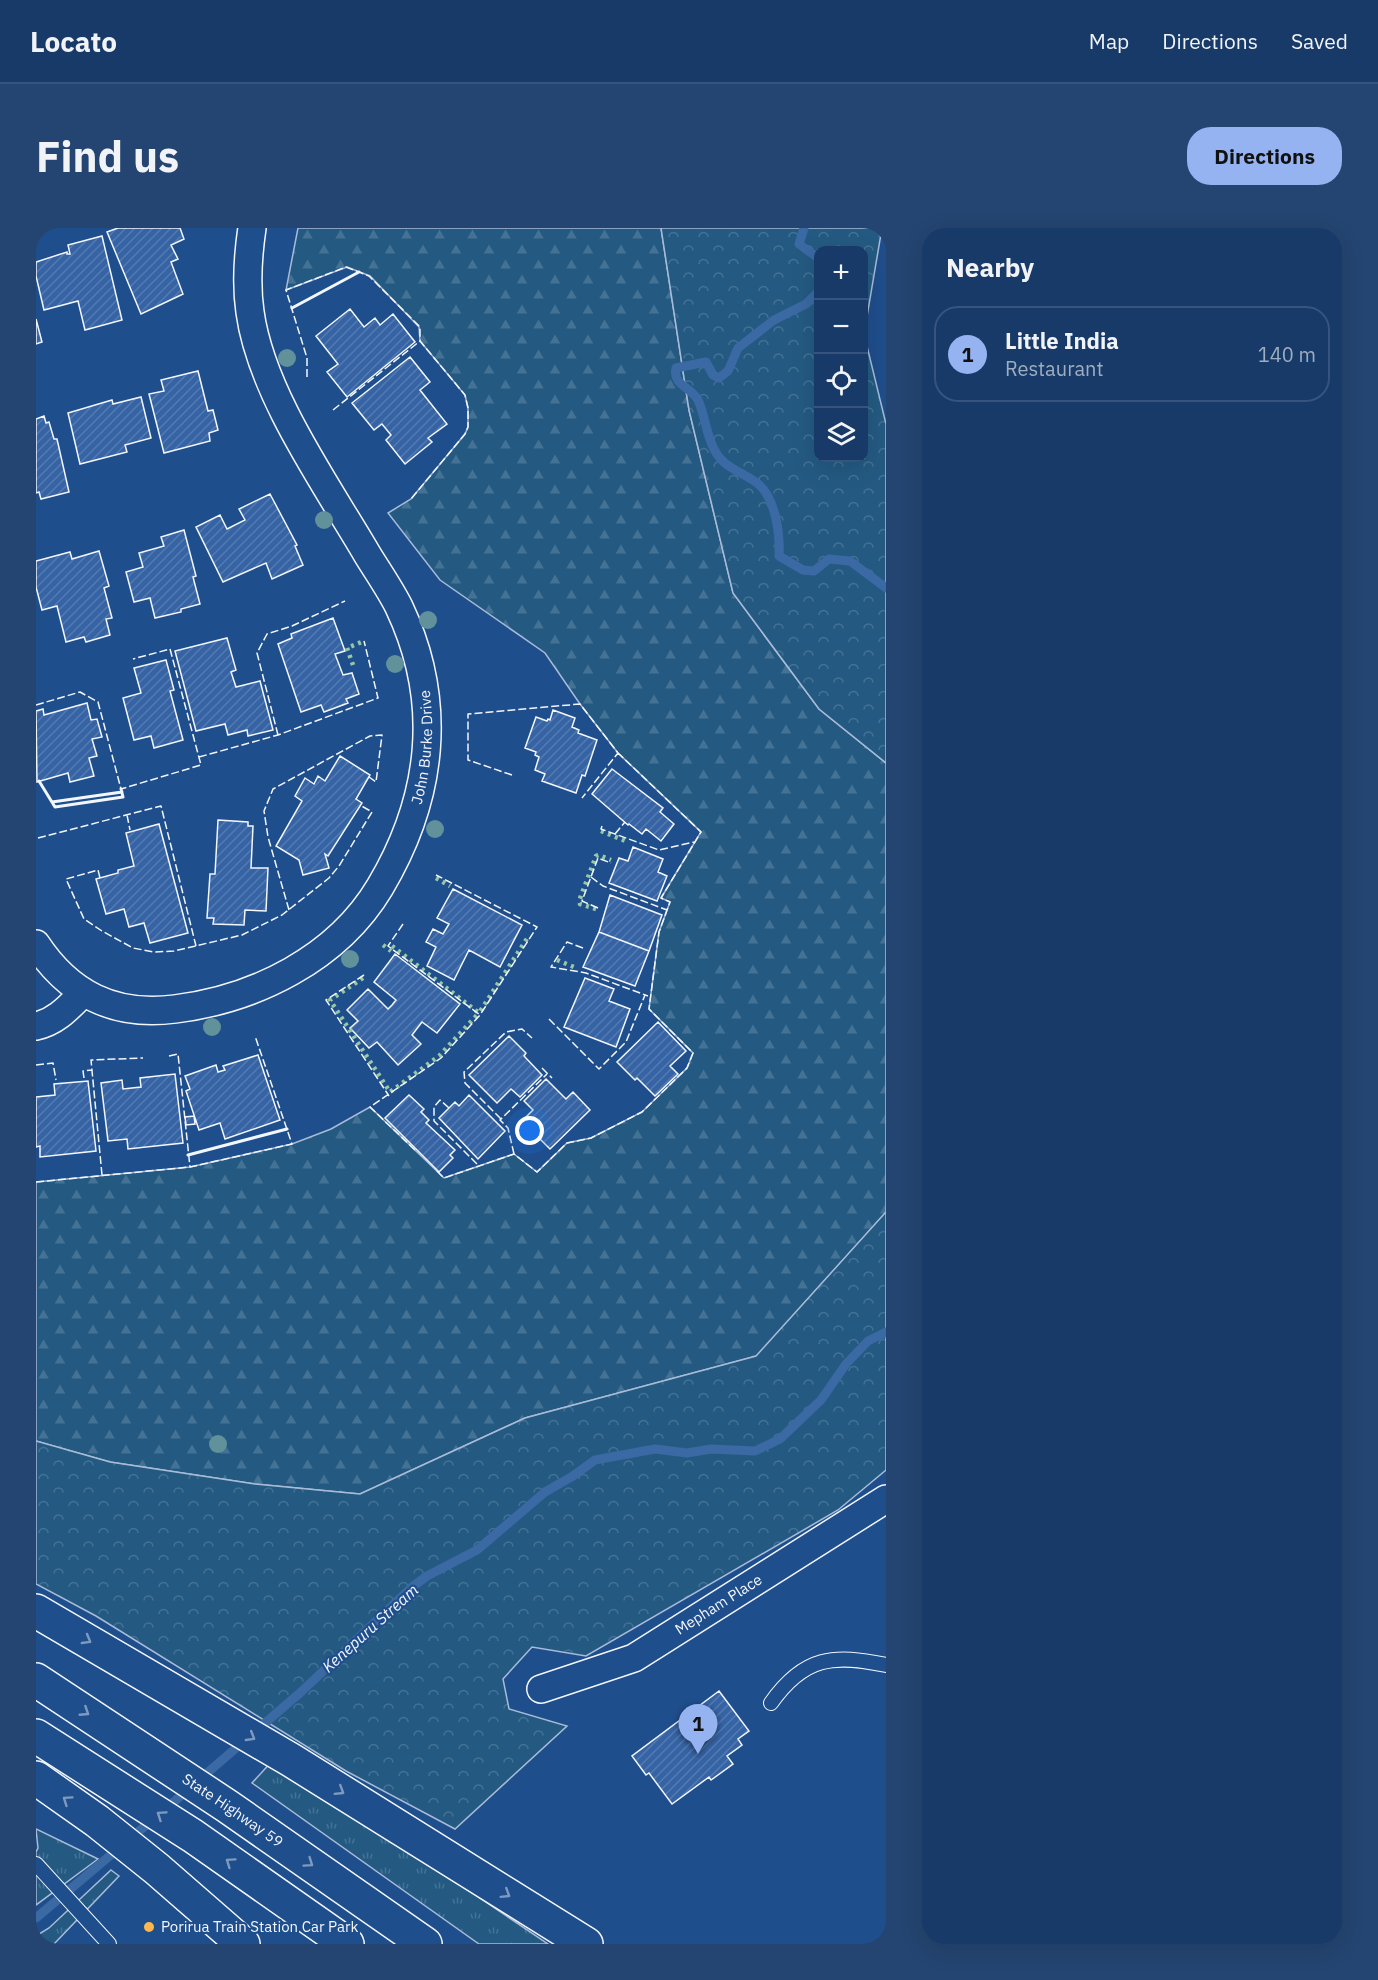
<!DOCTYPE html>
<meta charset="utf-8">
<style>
body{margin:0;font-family:"IBM Plex Sans",sans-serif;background:#244571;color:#f1f3f6}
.controls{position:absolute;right:18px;top:18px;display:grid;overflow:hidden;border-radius:12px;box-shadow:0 6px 24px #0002}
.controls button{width:54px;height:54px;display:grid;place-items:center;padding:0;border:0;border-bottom:2px solid #36547d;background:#173a69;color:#f1f3f6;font:30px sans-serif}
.you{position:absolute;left:494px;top:903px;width:21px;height:21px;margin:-15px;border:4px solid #fff;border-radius:50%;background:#1a73e8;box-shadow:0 0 0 9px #1a73e833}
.badge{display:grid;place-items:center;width:39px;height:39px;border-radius:50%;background:#95b2f1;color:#111;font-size:20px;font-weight:700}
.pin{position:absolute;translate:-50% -50px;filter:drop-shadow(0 2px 3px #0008)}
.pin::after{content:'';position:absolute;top:32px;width:21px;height:18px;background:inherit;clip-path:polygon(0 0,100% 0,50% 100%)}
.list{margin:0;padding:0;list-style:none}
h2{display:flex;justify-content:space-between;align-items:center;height:78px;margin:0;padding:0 24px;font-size:26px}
h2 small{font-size:20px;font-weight:400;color:#9eadc0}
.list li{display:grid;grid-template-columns:39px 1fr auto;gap:18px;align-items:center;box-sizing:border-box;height:96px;margin:0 12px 12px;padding:0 12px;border:2px solid #36547d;border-radius:24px}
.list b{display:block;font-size:22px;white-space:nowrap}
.list p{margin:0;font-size:20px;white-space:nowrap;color:#9eadc0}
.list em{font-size:20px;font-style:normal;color:#9eadc0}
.icon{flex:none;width:33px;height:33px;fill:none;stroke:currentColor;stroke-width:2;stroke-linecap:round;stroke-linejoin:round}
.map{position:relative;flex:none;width:850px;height:1716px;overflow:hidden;border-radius:24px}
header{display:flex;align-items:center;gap:36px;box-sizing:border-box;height:84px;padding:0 30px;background:#173a69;border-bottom:2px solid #36547d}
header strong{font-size:28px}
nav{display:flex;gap:33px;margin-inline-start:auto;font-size:21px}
.intro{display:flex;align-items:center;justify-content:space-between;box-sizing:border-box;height:144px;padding:0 36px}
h1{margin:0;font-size:42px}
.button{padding:15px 27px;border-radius:24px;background:#95b2f1;color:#111;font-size:21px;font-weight:700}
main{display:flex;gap:36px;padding:0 36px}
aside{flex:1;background:#173a69;border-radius:24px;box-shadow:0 6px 24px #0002}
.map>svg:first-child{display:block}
.grass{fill:url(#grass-tufts);stroke:#a8bbd7;stroke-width:1.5}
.forest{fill:url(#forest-firs);stroke:#a8bbd7;stroke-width:1.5}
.park{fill:url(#park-crowns);stroke:#a8bbd7;stroke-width:1.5;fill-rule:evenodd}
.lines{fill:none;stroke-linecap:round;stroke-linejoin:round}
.stream{stroke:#3b69a3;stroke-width:9}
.building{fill:url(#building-hatch);stroke:#f2f6ff;stroke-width:1.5}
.lane-casing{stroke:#f2f6ff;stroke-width:16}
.street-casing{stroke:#f2f6ff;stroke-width:30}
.primary-casing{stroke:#f2f6ff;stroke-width:36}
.lane{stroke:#1f4e8c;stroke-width:14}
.street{stroke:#1f4e8c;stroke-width:27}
.primary{stroke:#1f4e8c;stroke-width:33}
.hedge{stroke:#97c8a6;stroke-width:4.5;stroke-dasharray:3 4.5;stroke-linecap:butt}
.fence{stroke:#f2f6ff;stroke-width:1.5;stroke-dasharray:8 3;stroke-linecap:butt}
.wall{stroke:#f2f6ff;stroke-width:3}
.tree{fill:#61919a}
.oneway{stroke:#7e9ac0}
.poi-dot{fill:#ffb74d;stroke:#1f4e8c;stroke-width:2}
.labels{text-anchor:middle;stroke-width:4.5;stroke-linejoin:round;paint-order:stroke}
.street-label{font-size:15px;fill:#f2f6ff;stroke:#1f4e8c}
.poi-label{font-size:15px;fill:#f2f6ff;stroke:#1f4e8c;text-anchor:start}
.water-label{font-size:16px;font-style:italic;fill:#f2f6ff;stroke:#1f4e8c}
</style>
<header>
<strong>Locato</strong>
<nav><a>Map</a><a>Directions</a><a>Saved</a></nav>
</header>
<div class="intro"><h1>Find us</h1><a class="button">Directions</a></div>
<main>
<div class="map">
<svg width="850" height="1716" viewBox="0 0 850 1716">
<defs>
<pattern id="grass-tufts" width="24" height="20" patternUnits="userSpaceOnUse" patternTransform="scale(1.5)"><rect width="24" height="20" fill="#245a82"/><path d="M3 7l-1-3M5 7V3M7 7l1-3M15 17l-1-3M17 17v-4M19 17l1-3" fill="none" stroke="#447295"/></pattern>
<pattern id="forest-firs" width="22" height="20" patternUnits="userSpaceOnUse" patternTransform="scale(1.5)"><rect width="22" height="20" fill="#245a82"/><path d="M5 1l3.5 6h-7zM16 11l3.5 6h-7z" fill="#447295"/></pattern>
<pattern id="park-crowns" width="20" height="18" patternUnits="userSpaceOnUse" patternTransform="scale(1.5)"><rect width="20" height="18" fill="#245a82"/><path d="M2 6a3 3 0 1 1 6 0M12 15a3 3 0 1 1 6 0" fill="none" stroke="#447295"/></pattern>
<pattern id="building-hatch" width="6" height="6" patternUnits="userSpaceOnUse" patternTransform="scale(1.5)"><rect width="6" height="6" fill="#3563a3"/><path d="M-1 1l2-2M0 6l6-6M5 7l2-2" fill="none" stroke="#537ab1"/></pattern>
</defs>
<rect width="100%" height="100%" fill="#1f4e8c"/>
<!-- grass -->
<path class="grass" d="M238,1531L512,1716H443L216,1555Z
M0,1601L62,1631L0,1677V1624L2,1620Z
M75,1642L83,1648L18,1716H0V1708L13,1700Z"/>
<!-- forest -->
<path class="forest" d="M262,0H625L653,182L697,365L783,481L850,535V984L721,1128L489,1190L324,1266L219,1256L74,1234L0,1213V954L154,939L256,916L295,901L334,879L408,950L478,926L501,944L531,915L555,910L606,884L651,840L657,825L613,781L623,704L634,674L625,670L665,604L582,525L544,476L509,425L404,352L352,285L375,271L429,206L432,199V180L429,167L384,113L383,99L334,48L311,39L250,62Z"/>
<!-- park -->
<path class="park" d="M625,0H846L828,106L850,196V535L783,481L697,365L653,182ZM828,22V230H782V22Z
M850,984V1242L802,1282L550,1428L496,1419L467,1451L473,1481L531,1498L419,1601L310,1543L60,1388L0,1356V1213L74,1234L219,1256L324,1266L489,1190L720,1128Z"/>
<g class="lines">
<!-- stream -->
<path class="stream" d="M768,0L763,16L782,30
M782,64L770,76L738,92L702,120L692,143L683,150L677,147L670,134L640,140C636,157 655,159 662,172C669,187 670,206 678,221C687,240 705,243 721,255C740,270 744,306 743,328L767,342L778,343L793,331L814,333L850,360
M163,1552L265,1464L376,1359L391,1348L441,1322L509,1264L537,1248L559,1232L619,1221L651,1225L675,1221L719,1223L744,1211L785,1172L810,1136L832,1113L850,1104
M0,1690L153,1561"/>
</g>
<!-- building -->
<path class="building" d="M82,0H144L148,11L135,17L142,31L135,34L147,66L105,86L71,4Z
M66,8L86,92L49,102L42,73L8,82L0,48V34L31,24V26H34L32,17Z
M314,81L328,99L339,90L344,97L357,86L379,114L311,169L291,144L302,136L280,108Z
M0,91L6,114L0,116Z
M374,129L394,154L384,162L411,196L392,210L396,214L369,236L350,212L355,207L346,196L338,202L316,175Z
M162,143L172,183L177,182L182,202L173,205L174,213L128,225L113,166L128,163L125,152Z
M105,169L115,210L89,217L91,224L44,236L32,185L76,172L77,176Z
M8,188L10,195L13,194L18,211H21L33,264L5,271L3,264L0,265V191Z
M234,266L261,317L259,318L267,337L236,351L230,335L187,354L160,299L184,287L191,301L209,292L203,281Z
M148,302L160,348L157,349L164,376L145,381V384L119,390L114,370L98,374L90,344L107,339L103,325L128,318L125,309Z
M63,323L73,358L68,360L76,390L70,391L74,407L50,414L48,409L30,414L21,378L6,382L0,359V333L34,324L36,331Z
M297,390L309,423L299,426L307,447L316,445L323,466L310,471L312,475L288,484L285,477L265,484L242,416L256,410L255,406Z
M191,410L200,442L195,444L200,459L224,453L237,502L212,508L211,502L192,507L189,496L160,503L139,423Z
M130,432L138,462L134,463L147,512L118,520L115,508L98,512L87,470L105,465L98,440Z
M51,475L55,492L61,491L66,509L56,511L61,528L53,530L58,548L34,554L32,545L1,554L0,483L7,481L8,487Z
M517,482L539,490L536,499L543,502L542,505L561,512L549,548L546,547L540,565L506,553L509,546L499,542L503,529L499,527L500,524L489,520L500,489L511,493L512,491L514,492Z
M304,528L334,547L320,571L326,575L292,628L289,626L293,640L267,647L263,632L240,618L266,573L259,568L269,550L278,556L282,548L289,553Z
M576,541L627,580L624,584L638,596L625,613L610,601L606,606L593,596L592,597L556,566Z
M182,592L212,594V598H217L215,640H232L230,683L209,682L208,697L177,696L178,690H171L174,646H179Z
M123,596L152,705L114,715L108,695L93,699L88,681L70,686L60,651L82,645V642L98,638L90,605Z
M597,619L627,631L622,644L631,648L621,673L573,655L583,630L592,633Z
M417,661L486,697L464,739L433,722L418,752L391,738L400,719L390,714L397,701L407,706L413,696L401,690Z
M574,667L626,687L613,723L563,704Z
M563,704L613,723L599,758L547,739Z
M359,726L424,776L401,805L386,794L376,807L385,816L362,837L341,814L333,820L314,800L322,793L311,782L332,761L352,781L356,777L360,772L338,754Z
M549,750L578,761L573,773L594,781L580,819L528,799Z
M622,794L650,823L634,838L642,846L619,868L601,850L599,852L581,834Z
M473,808L490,825L488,828L506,847L484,869L475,861L461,875L433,847Z
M222,827L244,892L189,911L184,895L163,902L150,863L154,861L149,848L180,837L182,844L189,842L187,838Z
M139,846L147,915L92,921L91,911L72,913L65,855L86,852L87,861L105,859L104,850Z
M510,851L530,871L537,864L554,882L514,921L500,907L497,910L483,896L497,882L488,873Z
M52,853L60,923L4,929V918L0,919V869L19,867L18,856Z
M373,867L388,881L385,884L393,892L390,895L419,922L414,927L417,930L403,944L349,890Z
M433,867L469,903L442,931L403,890L419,874L423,878Z
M158,888L159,896L150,897L149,889Z
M683,1463L713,1503L702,1511L706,1517L691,1528L697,1536L675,1552L673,1549L636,1576L613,1545L610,1547L596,1528Z"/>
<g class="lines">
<defs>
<path id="lane" d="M735,1475C768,1428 798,1426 850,1437
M0,1636L73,1716"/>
<g id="street">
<path id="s1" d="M0,716C33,766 78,789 139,781C219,771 301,731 344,659C397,570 408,474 363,379C354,361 342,344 331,326C290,256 225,165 214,84C210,57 212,27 216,0"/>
<path d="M0,798C20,794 33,779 47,765"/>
<path id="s2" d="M505,1461L598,1430L850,1271"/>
</g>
<g id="primary">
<path d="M0,1383L255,1532L550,1716"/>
<path id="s3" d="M0,1452L191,1578L389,1716"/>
<path d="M0,1508L157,1608L311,1716"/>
<path d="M0,1550L61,1593L121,1641L207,1716"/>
</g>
</defs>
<!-- lane casing -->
<use href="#lane" class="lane-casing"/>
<!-- street casing -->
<use href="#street" class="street-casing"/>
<!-- primary casing -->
<use href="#primary" class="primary-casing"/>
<!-- lane -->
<use href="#lane" class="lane"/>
<!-- street -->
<use href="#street" class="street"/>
<!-- primary -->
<use href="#primary" class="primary"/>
<!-- hedge -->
<path class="hedge" d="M317,437L311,420L328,413
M565,603L592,614
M400,650L414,658
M560,681L544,676L543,673L560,628L563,627L575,632
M347,717L355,723
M356,718L443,785L492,709
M521,732L538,739
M327,750L294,772L354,864L403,828L441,787"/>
<!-- fence -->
<path class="fence" d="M271,149V130L250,62L310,39L333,48L384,99V113L429,167L432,180V199L429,206L375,271
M297,182L384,113
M0,477L44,464L62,474L85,561L165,537L134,421L97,431
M242,507L221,425L231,406L256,398L309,373
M163,529L242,507L342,470L328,413
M476,547L432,532V486L544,476L582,525L546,570
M91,587L94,602
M566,598L565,601L623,622L658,614
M579,606L589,594
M2,610L125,578L160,718
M555,649L567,658L631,682
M64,650L62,642L30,651L48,691L66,703L97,720L118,724L138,723L206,707L246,687L293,650L303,638L336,584L324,577
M562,680L546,673L562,630L575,635
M253,682L232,609L228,583L237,561L334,508L346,507L340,554L333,549
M367,696L352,718L444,787
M547,720L531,714L515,739L550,745L612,768
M328,747L290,772L353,868
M513,791L563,841L590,814L609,767
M133,828L142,826L154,939
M0,837L17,835L20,852
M506,840L516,850
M48,850L47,843L56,842
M413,880L404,872L398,879V893L443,938
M465,891L429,855L428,844L470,804L486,801L496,810
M379,922L334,879L405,830L444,787L501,699L400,647
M478,926L472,900L464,892L511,846
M401,943L408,950L478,926L501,944L531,915L555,910L606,884L651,840L657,825L613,781L623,704L634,674L625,670L665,604L582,525
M66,947L55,832L107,830
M0,954L154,939L256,916L219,808"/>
<!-- wall -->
<path class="wall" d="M256,80L323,44
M3,553L19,579L87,569L85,561
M16,574L86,564
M152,927L251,901"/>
</g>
<!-- trees -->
<g class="tree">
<circle cx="251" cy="130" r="9"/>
<circle cx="288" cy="292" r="9"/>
<circle cx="392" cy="392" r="9"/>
<circle cx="359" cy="436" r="9"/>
<circle cx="399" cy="601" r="9"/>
<circle cx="314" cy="731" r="9"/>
<circle cx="176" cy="799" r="9"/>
<circle cx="182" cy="1216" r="9"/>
</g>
<!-- one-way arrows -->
<defs><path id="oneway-chevron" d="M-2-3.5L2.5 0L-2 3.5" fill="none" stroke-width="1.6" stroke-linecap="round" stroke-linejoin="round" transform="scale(1.5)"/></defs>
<g class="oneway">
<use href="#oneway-chevron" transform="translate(51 1412) rotate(30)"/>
<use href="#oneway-chevron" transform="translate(49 1484) rotate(33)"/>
<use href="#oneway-chevron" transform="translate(215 1509) rotate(31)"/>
<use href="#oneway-chevron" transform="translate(304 1563) rotate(32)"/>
<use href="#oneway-chevron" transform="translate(31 1572) rotate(-145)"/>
<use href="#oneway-chevron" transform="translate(125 1587) rotate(-146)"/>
<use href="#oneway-chevron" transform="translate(194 1634) rotate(-145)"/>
<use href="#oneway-chevron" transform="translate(273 1635) rotate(35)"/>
<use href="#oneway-chevron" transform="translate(470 1666) rotate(32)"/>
</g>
<!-- markers -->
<circle class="poi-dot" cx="113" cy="1699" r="6"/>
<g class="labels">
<!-- street labels -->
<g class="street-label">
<text dy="5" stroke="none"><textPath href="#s1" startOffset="558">John Burke Drive</textPath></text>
<text dy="5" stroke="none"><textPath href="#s2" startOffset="198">Mepham Place</textPath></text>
<text dy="5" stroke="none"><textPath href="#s3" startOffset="236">State Highway 59</textPath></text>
</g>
<!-- poi labels -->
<g class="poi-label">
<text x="125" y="1704">Porirua Train Station Car Park</text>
</g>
<!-- water labels -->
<g class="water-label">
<text transform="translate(334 1400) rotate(-42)" y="6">Kenepuru Stream</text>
</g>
</g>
</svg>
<div class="controls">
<button>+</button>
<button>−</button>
<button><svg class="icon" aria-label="locate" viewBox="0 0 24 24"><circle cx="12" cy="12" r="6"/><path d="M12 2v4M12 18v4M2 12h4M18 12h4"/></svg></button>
<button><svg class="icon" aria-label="layers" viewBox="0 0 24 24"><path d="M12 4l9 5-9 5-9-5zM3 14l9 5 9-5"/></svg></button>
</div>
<div class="you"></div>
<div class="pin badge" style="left:662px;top:1526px">1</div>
</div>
<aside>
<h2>Nearby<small></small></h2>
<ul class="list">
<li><span class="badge">1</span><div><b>Little India</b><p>Restaurant</p></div><em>140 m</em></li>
</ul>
</aside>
</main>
